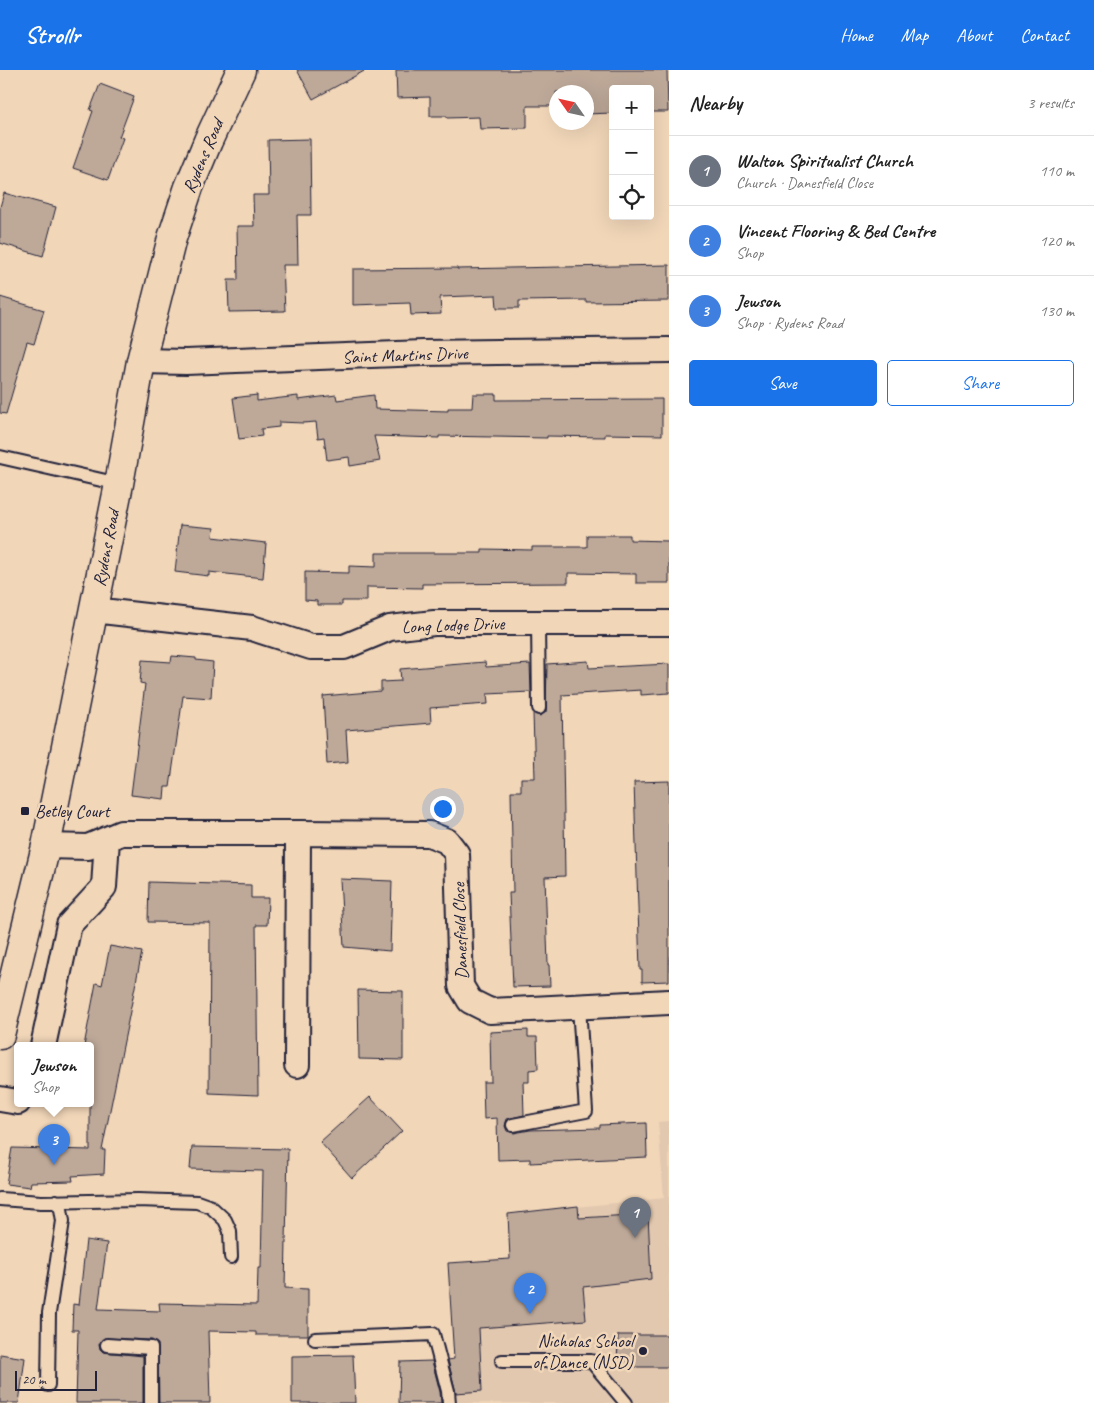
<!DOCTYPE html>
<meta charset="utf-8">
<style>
body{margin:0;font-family:Caveat,sans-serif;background:#f6f6f6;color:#222}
.controls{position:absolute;right:15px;top:15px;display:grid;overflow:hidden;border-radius:5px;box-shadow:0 5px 20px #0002}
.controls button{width:45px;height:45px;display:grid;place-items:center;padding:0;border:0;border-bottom:1px solid #e0e0e0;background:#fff;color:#222;font:25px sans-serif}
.compass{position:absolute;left:549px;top:15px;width:45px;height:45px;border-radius:50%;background:#fff;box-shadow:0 5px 20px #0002;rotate:304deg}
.scale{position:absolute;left:15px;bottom:12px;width:82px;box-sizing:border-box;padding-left:5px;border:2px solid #22223b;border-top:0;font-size:14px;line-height:18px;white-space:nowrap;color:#22223b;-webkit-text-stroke:4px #f1d6b8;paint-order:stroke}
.you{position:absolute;left:442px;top:738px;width:18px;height:18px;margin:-12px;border:4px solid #fff;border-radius:50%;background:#1a73e8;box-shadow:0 0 0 8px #1a73e833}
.badge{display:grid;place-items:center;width:32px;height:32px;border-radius:50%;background:#1a73e8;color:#fff;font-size:16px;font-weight:700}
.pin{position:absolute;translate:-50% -41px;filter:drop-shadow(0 1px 2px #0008)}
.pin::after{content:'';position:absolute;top:26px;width:18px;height:15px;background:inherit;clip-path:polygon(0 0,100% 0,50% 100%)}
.popup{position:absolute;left:14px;top:972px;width:80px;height:65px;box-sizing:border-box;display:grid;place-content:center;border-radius:5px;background:#fff;filter:drop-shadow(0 1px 4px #0005);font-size:16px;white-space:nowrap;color:#767676}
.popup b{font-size:19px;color:#222}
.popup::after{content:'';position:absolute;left:50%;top:100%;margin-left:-10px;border:10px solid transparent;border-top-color:#fff}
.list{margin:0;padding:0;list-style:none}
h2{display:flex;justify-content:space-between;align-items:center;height:65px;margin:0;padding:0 20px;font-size:21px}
h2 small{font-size:16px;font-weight:400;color:#767676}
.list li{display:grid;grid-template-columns:32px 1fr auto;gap:15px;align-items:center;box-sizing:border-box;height:70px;padding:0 20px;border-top:1px solid #e0e0e0}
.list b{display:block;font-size:19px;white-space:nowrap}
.list p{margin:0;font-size:16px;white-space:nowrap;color:#767676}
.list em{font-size:16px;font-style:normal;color:#767676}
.actions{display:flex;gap:10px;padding:15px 20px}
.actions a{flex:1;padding:11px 0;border:1px solid #1a73e8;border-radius:5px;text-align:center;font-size:18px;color:#1a73e8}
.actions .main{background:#1a73e8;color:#fff}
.icon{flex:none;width:28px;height:28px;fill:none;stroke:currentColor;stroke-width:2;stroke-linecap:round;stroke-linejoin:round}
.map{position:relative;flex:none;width:669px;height:1333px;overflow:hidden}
header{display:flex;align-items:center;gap:30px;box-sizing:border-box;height:70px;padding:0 25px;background:#1a73e8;color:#fff}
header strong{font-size:24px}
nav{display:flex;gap:28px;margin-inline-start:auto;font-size:18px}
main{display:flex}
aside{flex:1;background:#fff}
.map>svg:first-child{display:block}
.built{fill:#e2c8af}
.building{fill:#bea999;stroke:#22223b}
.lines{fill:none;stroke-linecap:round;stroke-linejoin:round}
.lane-casing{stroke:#22223b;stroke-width:16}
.street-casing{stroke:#22223b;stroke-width:28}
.secondary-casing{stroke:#22223b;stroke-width:31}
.lane{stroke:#f1d6b8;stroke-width:12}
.street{stroke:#f1d6b8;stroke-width:24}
.secondary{stroke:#f1d6b8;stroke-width:28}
.poi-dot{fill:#22223b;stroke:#f1d6b8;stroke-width:2}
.labels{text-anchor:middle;stroke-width:5;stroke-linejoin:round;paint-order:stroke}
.street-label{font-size:18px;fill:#22223b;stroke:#f1d6b8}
.poi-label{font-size:18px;fill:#22223b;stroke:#f1d6b8;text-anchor:start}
</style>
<header>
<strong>Strollr</strong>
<nav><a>Home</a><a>Map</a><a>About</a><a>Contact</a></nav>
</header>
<main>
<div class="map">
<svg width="669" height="1333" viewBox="0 0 669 1333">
<rect width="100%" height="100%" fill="#f1d6b8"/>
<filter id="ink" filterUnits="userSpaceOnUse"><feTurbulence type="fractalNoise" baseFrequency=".02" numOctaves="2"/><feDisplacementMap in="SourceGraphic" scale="10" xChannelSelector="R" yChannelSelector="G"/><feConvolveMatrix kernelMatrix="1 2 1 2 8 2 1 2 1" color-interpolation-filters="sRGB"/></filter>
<g filter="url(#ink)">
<!-- built -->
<path class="built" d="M669,1051V1333H457L448,1193L510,1189L508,1144L664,1128L658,1052Z"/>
<!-- building -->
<path class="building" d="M297,0H366L313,29Z
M396,0H667L668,42H650V19H613V43L586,44V22H556V36H527V58L480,59L479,47L447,48V46H430V27L397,28Z
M100,14L134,27L119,67L123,68L108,110L73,98L93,41L90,40Z
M310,69L311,145H297L298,195H283L285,241L229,242L228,210H238L237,156H254L253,125H269L268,70Z
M4,123L56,137L43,186L0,173V137Z
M669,195V231L586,232V230L519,231V238H497L496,225L440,227L441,244L411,245L410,233L353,235V199L457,198V199Z
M0,227L44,240L34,274L27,272L6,344L0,343Z
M473,324H496V330L662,329V365L605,364V367L547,366V368L439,366V368L374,366L380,391L350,396L349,387L327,390L324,367L318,368L316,352L303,353L279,352V357L261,359L262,366L239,369L233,328L257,325V331L298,326V330L336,325L337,330L374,325L375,339L448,341V338H472Z
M180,455L214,458L213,467L266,473L263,508L209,502V506L175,502Z
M587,465H630V470L669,471V513H636V504L568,503V513L422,514V518L367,517V531H342V535H317V531L305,530V502L349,503V496L376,497V483H482V479L532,480V477H587Z
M172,586L196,588V590L213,592L211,628L183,626L170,717H165L164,729L131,725L145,614L140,613L142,590L171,592Z
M588,591L589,598L669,594V623L641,625V620L562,625L565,806L545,807L548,895H549L550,916L513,917L509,823H513L511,721H521V708H535L533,643L540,646L546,642L547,594Z
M485,592L486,597L530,594L531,622L487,624L488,634L430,638L431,653L346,660L348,692L327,694L323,626L381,621V612L401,611L400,599Z
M669,711V911L642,912V900H640L634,712Z
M340,809L392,811L390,881L344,877Z
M149,812L251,815V828H268L267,855H256L258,1025L209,1023L210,853L148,852Z
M110,876L142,882L102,1080H105L104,1104L72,1106L73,1111L31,1112L30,1117L6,1114L12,1078L90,1080V976H84L96,913L102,915Z
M358,920L403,921V990L359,989Z
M528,960V967H537L538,999L529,1000V1012H523L524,1045L507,1049L505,1056L507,1061L514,1063L530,1060L600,1058V1055L646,1053L647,1087L530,1093V1089L498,1090L497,1048L484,1049L483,1012H491L490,962Z
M370,1027L402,1061L352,1108L320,1072Z
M192,1077L288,1079L285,1218L308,1219V1265H256V1262L208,1261L210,1333H159L158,1274L152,1270L104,1268L99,1274L100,1279L103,1282L143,1286V1333H76L78,1260H72L73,1234L79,1235L86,1170L107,1173L98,1239L160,1241L159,1233L257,1235L258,1198H261L263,1101L190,1099Z
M578,1136L579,1148L648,1144L651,1209L583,1217L586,1250L479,1258L482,1321L456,1323L448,1290L454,1289L448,1193L510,1189L508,1144Z
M618,1265H669V1297H617Z
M0,1284L25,1288L19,1333H0Z
M353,1285L355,1333H292V1286Z
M432,1291L440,1322L441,1333H399L400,1292Z"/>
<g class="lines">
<defs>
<path id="lane" d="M0,387L119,414
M538,553L539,638
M513,1055L586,1041L579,937
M0,1129L41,1132L138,1130L197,1132L211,1137L225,1150L230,1161L231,1187
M315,1269L433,1264L448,1321L449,1333
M107,1275L151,1278V1333
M502,1291H591L626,1333
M48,1315L49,1243L63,1151L61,1139L56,1131"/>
<path id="street" d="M141,291L186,292L423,283L669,280
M93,540L252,558L311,577H344L390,558L434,553H669
M298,763L429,764L447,771L457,784L461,916L470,931L490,941L669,932
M46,776L88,777L121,763H298L297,995
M43,976L69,855L104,817L107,769
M0,1029L18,1032"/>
<path id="secondary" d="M0,965L46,776L119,414L141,291L172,168L189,117L208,71L241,0"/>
</defs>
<!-- lane casing -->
<use href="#lane" class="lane-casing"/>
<!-- street casing -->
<use href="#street" class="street-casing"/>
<!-- secondary casing -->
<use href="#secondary" class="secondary-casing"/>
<!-- lane -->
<use href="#lane" class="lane"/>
<!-- street -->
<use href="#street" class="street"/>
<!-- secondary -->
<use href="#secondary" class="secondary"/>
</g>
</g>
<!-- markers -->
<g class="poi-dot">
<rect x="20" y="736" width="10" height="10" rx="2.5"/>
<circle cx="643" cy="1281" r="5"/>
</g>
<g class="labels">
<!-- street labels -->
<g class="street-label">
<text transform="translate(203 86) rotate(-67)" y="6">Rydens Road</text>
<text transform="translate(405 285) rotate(-2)" y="6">Saint Martins Drive</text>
<text transform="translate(106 478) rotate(-79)" y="6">Rydens Road</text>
<text transform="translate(453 555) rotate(-2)" y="6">Long Lodge Drive</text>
<text transform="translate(460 861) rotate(-92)" y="6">Danesfield Close</text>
</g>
<!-- poi labels -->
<g class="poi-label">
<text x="35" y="747">Betley Court</text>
<text x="633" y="1277" text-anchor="end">Nicholas School<tspan x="633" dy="21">of Dance (NSD)</tspan></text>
</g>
</g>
</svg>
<div class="controls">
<button>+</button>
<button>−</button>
<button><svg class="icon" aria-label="locate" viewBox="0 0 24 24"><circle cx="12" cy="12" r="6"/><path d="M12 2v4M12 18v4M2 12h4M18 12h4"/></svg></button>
</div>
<svg class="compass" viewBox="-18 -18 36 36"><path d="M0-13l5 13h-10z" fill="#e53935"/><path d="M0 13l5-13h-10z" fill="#767676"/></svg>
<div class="scale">20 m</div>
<div class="you"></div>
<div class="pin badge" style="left:635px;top:1168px;background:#6b7280">1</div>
<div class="pin badge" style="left:530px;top:1244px;background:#3f7fe0">2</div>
<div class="pin badge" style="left:54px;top:1095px;background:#3f7fe0">3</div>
<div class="popup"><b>Jewson</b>Shop</div>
</div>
<aside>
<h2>Nearby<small>3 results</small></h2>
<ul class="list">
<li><span class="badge" style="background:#6b7280">1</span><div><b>Walton Spiritualist Church</b><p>Church · Danesfield Close</p></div><em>110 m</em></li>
<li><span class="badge" style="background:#3f7fe0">2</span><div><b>Vincent Flooring &amp; Bed Centre</b><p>Shop</p></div><em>120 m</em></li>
<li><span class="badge" style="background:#3f7fe0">3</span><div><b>Jewson</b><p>Shop · Rydens Road</p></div><em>130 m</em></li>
</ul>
<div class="actions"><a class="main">Save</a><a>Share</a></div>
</aside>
</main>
